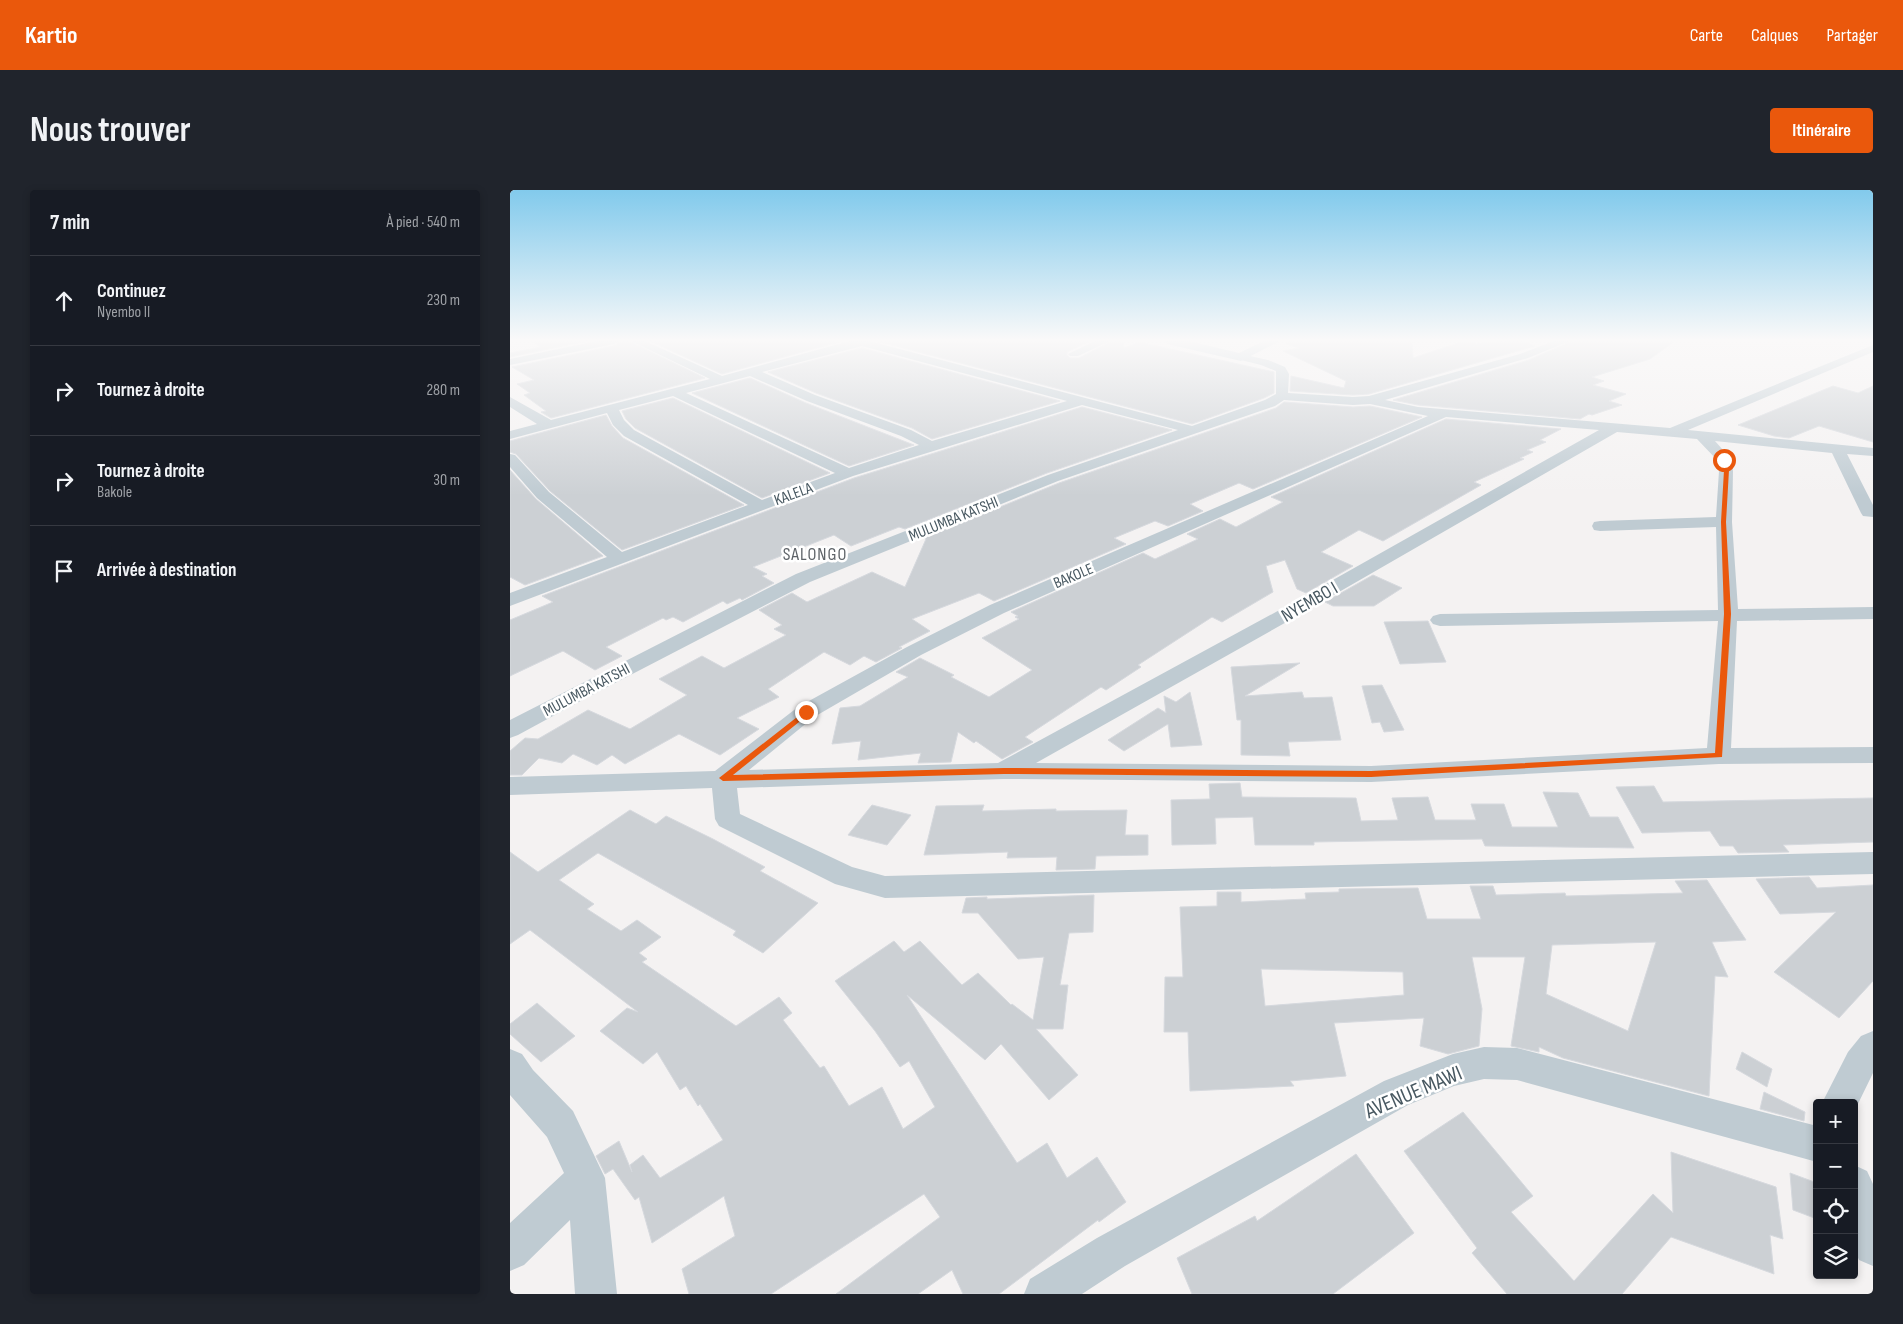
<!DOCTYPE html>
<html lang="fr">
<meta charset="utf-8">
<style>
body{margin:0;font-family:"Sofia Sans Condensed",sans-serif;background:#20242c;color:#f1f3f6}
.controls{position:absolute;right:15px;bottom:15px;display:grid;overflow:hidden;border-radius:5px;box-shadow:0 2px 8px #0003}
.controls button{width:45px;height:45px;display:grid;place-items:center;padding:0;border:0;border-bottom:1px solid #363941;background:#171b24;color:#f1f3f6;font:25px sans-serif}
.stop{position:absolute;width:15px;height:15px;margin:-11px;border:4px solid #ea580c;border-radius:50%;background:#fff}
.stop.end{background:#ea580c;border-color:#fff;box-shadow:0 1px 5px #0008}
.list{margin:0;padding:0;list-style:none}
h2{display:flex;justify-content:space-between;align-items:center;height:65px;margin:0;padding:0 20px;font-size:21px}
h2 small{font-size:16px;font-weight:400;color:#9ea1a6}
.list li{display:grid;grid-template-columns:32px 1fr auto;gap:15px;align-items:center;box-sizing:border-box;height:90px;padding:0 20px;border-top:1px solid #363941}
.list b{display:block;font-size:19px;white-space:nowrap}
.list p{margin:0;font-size:16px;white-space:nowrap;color:#9ea1a6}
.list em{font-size:16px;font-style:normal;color:#9ea1a6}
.icon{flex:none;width:28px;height:28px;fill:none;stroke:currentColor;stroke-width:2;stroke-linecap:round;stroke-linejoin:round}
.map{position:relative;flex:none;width:1363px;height:1104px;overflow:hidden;border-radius:5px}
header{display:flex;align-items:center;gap:30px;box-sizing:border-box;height:70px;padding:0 25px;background:#ea580c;color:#fff}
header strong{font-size:24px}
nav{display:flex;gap:28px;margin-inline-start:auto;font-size:18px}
.intro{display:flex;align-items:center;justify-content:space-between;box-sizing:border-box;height:120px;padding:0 30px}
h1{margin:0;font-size:35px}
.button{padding:12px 22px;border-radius:5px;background:#ea580c;color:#fff;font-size:18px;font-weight:700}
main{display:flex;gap:30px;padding:0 30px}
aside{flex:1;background:#171b24;border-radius:5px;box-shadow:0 2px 8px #0003}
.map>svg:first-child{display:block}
.building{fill:#ccd0d4;stroke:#d6d9de;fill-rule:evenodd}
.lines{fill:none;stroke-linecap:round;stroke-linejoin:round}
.street{fill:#bfcbd2;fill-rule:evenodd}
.secondary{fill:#bfcdd6;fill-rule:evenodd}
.route{fill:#ea580c}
.labels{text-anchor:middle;stroke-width:5;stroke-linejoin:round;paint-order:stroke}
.far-street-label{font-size:16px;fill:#485861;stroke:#fff}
.far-quarter-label{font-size:18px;letter-spacing:1px;fill:#5e6368;stroke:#fff}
.street-label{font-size:19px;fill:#485861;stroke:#fff}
.near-street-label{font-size:22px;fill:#485861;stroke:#fff}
</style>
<header>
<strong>Kartio</strong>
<nav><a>Carte</a><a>Calques</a><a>Partager</a></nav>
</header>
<div class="intro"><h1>Nous trouver</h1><a class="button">Itinéraire</a></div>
<main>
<aside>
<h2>7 min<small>À pied · 540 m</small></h2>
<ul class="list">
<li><svg class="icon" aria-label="ahead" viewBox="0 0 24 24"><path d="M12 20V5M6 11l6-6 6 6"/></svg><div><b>Continuez</b><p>Nyembo II</p></div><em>230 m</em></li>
<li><svg class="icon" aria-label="right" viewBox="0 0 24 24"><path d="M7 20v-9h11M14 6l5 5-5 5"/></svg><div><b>Tournez à droite</b></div><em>280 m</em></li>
<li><svg class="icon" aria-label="right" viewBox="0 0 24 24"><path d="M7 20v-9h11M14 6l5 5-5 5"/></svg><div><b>Tournez à droite</b><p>Bakole</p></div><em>30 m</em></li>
<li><svg class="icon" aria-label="arrive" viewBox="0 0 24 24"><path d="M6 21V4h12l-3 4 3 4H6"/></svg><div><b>Arrivée à destination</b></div></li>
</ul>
</aside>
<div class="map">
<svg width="1363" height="1104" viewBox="0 0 1363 1104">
<rect width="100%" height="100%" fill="#f4f2f2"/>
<!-- building -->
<path class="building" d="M21,151H77L0,167V163L31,157Z
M111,151H119L195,188L41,228L31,222L36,221L14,205L20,203L7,194L24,190L2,177L104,156Z
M140,151H332L212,184Z
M367,151H580L557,162V165L560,168H569L602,151H613L614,158L629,152L764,182V203L754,208L682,234Z
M776,151H902L903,168L954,151L967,154L990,151H1014L1025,156L859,204L843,205L780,201L781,186L834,198L836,191L773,161L789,158L776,154Z
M1062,151H1165L1140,169L1082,187L1094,191L1083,195L1116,204L1099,211L1112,215L1082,225L1079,224L1070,229L908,215L883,210L1019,170Z
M352,158L550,211L422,249L402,238L306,203L258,182Z
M240,188L296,213L404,255L339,276L182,203Z
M1323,196L1348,203L1363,196V252L1309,236L1279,248L1264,246L1228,235Z
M163,208L320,283L252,308L125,238L116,229L112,221Z
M774,212L843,217L860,216L912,227L743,299L729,293L680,314L693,321L658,336L645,331L604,348L616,354L484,411L469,403L402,429L420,441L389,457L392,458L366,472L354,466L340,475L314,462L258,499L269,507L227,528L249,539L210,565L169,544L115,574L102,565L87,575L63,564L52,573L29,568L12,585H0V561L15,548L28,549L78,520L120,539L177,505L149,489L192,466L214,478L276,445L264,439L272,435L249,420L282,403L297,412L362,382L395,397L416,349L414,348L549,293L766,218Z
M572,217L662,240L537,283L395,339L389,337L341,356L324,345L243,377L257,384L252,386L264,393L232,410L230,408L217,414L213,411L173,432L163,427L156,430L153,428L96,457L112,466L85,480L53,461L0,486V430L43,412L32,406L344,288Z
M96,225L102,236L113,248L234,315L112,360L40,301L6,264L0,262V251Z
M936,229L1051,239L1030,250L1036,252L1017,260L1023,262L1010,268L1014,269L964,292L971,295L873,351L849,340L811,362L843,376L796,403L787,399L775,370L756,376L763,402L712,432L702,427L628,475L631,477L596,500L591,497L515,547L523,552L492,569L466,551L464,553L448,542L441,572L408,573L411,563L348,570L351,551L322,554L330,518L350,516L398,487L386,482L410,468L444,485L441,487L479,507L522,480L472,448L509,429L505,427L508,426L501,422L633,363L645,369L688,349L677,344L710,329L726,337L773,312L761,307Z
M0,280L26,309L93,366L15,395L0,387Z
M863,385L892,398L864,416H823L815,412Z
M918,431L936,472L890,474L874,432Z
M790,473L735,506L792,502L794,508L822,507L831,550L778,552L780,566L731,565V530H727L721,477Z
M872,495L894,540L874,542L870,532L862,533L852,496Z
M680,502L692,555L661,557L658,534L614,561L598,550L648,518L656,523L654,506L666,512Z
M730,593L732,607L846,608L851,631L888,630L882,608L918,607L925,630H966L961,614H994L1002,637H1048L1033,602L1068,603L1080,627H1108L1124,658L975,656L972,649L804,652V655H745L743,627L705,628L706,654L662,655L661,610L700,609L699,594Z
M1144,596L1153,612L1363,608V652L1273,655L1279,662L1228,663L1223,656H1210L1200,641L1132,643L1106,597Z
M362,615L401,625L377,655L338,645Z
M474,615L472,621L546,619V621L617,620L615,645H638V665L586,666L585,679L546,680L547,667L497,668L498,662L414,665L426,616Z
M120,620L146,634L156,626L203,649L255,677L250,681L308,713L253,763L223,745L226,741L88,663L49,690L84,714L77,719L111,741L127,730L151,747L129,763L137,769L132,772L226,836L269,807L282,823L273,830L310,878L314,876L339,916L372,897L393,939L425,917L399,871L390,877L365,841L325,791L384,751L394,762L410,751L452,795L468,783L501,815L502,814L523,830L534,767L508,769L468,723H452L456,708L477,707V709L584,705L583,742L559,743L550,795H558L553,839H526L568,885L539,910L491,854L475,870L397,805L507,973L537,953L557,988L587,967L616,1012L589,1032L588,1030L489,1104H453L442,1080L408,1104H326L430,1027L414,1004L261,1104H179L172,1079L225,1046L214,1006L142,1053L129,1007L125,1010L103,979L95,984L86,966L109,951L122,982L120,975L133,965L150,988L213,950L190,914L188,916L176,896L170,900L147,862L133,874L90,841L117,818L128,822L20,740L0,754V662L28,682Z
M1299,687L1307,698L1363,695V791L1329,828L1264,782L1326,722L1270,724L1246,689Z
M1197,690L1236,750L1202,752L1218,787L1205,786L1199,906L1053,868L1029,857V862L1001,856L1015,767H962L972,819L969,856L938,864L910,856L914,828L824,833L836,886L780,891L784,896L680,901L678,842H654L655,787H673L670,717L707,716V702H731V712L796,709L795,703L829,702V699L908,698L917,729H971L960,696H983L986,705L1055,703L1056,706L1173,703L1165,691ZM1146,752L1118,841L1036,804L1042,755ZM751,779L893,782L894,805L755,816Z
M27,813L65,846L31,872L0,844V834Z
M1232,862L1262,879L1257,897L1226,879Z
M1254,902L1295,922L1294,931L1250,919Z
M953,922L1023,1006L1001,1022L1064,1091L1143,1004L1163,1023L1161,962L1266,997L1273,1049L1260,1045L1264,1084L1161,1047L1112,1104H997L962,1063L967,1058L894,961Z
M846,964L904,1043L823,1104H682L667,1068L745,1026L747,1031Z
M1280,983L1307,993V1029L1283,1020Z"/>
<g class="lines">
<!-- street -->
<path class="street" d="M87,151H109L104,154L0,175V169Z
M121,151H135L212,186L340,151H359L682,236L755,210L766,204V181L751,175L727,169L725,167L727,165L731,164L758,170L775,177L779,184L778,203L843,207L859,206L1010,164L1044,151H1060L1018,168L875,210L908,217L1160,238L1363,155V162L1178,240L1363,258V266L1337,264L1363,315V327L1353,326L1351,323L1322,263L1205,251L1221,269L1223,281L1222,332L1228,419L1363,417V429L1227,431L1221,558L1363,557V573L1209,574L861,592L493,589L227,598L230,624L342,677L375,686L1363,662V684L375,708L325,694L209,636L205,629L202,598L0,605V587L205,581L288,517L397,457L480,415L918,226L860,214L843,215L774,210L765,216L548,291L300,392L78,507L8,545L0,548V530L286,384L538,285L668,240L572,215L343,286L0,416V403L97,367L27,308L0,277V264L5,265L39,302L112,362L238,315L114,246L103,235L97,223L0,249V241L27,234L0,217V207L41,230L200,189ZM352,156L557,211L422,251L401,240L305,205L252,182ZM240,186L297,211L391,246L409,255L339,278L176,203ZM163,206L325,283L252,310L124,240L114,230L109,220ZM936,227L1089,240L775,417L488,573L239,580L304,527L411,465L494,423ZM1107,242L1187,249L1207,270L1209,281L1206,327L1090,331L1084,332L1082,336L1084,340L1090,341L1206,337L1208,420L930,424L923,426L920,430L923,434L930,436L1208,431L1197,558L861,576L526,573L789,425Z
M585,151H600L568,166H560L558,164Z
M1363,841V883L1344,922V913H1312L1338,862L1351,846Z
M974,857L1007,858L1307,936V972L1007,890L974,889L944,896L898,915L615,1076L572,1104H514L520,1089L587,1048L874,891L943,864Z
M0,859L12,864L23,880L63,921L95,988L107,1104H65L60,1030L14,1075L0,1081V1033L54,983L37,947L0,905Z
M1344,975L1357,981L1363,994V1076L1349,1070L1344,1059Z"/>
<!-- secondary -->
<path class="secondary" d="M655,151H679L729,163L754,151H770L731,171L657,154Z"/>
</g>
<!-- sky -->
<linearGradient id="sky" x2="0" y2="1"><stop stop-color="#82caec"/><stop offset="0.49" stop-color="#faf9f9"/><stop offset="1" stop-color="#faf9f9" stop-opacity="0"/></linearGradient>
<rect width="1363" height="306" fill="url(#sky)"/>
<!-- route -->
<path class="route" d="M1214,268L1216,270L1219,280L1216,332L1221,424L1212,567L861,587L494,584L213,591L209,588L296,520L299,521V524L223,585L494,578L861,581L1205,563L1214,424L1211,332L1214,280L1211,270Z"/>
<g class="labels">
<!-- far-street labels -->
<g class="far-street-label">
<text transform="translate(283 303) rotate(-20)" y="6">KALELA</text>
<text transform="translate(443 328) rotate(-22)" y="6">MULUMBA KATSHI</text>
<text transform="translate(563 385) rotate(-23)" y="6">BAKOLE</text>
<text transform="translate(76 499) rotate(-28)" y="6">MULUMBA KATSHI</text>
</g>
<!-- far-quarter labels -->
<g class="far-quarter-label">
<text x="305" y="370">SALONGO</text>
</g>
<!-- street labels -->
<g class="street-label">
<text transform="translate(799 411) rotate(-30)" y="7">NYEMBO I</text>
</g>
<!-- near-street labels -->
<g class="near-street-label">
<text transform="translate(903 901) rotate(-23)" y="8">AVENUE MAWI</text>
</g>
</g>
</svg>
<div class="controls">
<button>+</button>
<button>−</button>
<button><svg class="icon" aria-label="locate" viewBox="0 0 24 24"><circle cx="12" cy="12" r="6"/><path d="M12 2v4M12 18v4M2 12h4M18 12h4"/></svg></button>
<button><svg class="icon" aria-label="layers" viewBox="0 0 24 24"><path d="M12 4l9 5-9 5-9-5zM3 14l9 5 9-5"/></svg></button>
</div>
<div class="stop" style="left:1214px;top:270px"></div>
<div class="stop end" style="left:296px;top:522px"></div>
</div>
</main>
